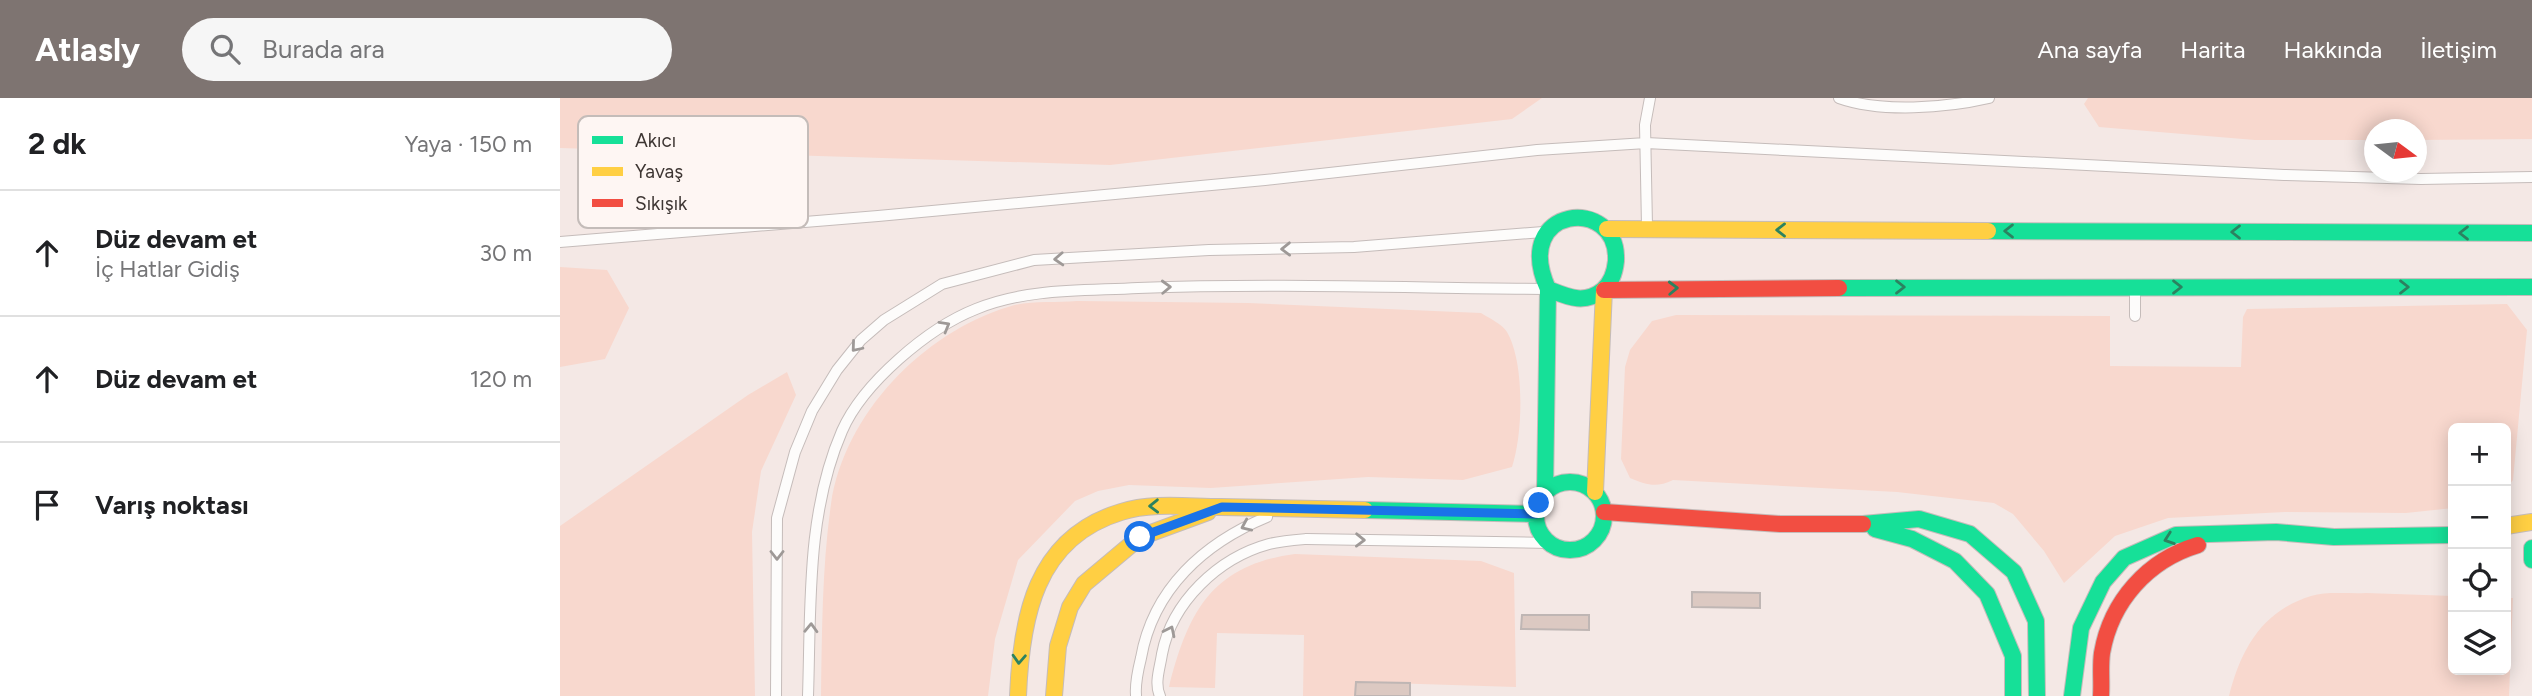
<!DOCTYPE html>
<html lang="tr">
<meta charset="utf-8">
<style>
body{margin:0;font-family:Figtree,sans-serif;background:#f6f6f6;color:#202124}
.controls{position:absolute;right:21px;bottom:21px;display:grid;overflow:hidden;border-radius:10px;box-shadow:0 4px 18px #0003}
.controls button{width:63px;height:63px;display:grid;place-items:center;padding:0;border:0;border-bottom:2px solid #e0e0e0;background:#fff;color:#202124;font:35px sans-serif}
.compass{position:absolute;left:1804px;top:21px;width:63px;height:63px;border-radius:50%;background:#fff;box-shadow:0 4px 18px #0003;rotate:105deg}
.stop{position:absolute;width:21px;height:21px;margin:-16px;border:5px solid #1a73e8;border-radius:50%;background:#fff}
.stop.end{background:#1a73e8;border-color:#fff;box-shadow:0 2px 7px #0008}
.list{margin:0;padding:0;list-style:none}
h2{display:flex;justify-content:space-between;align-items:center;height:91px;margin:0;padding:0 28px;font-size:30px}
h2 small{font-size:23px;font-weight:400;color:#757577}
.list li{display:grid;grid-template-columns:46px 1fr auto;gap:21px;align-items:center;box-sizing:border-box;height:126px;padding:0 28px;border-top:2px solid #e0e0e0}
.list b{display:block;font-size:26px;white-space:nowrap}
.list p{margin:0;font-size:23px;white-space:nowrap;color:#757577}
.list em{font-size:23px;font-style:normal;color:#757577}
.icon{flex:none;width:38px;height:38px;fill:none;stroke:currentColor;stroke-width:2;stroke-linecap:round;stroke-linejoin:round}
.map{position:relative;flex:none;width:1972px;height:598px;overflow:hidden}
header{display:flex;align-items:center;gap:42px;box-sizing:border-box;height:98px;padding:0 35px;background:#7e7471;color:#fff}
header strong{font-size:33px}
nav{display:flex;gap:38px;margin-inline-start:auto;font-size:24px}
.search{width:490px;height:63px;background:#f6f6f6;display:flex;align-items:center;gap:18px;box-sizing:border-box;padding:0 24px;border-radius:38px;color:#757577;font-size:26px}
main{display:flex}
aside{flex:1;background:#fff}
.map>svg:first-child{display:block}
.green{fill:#f8d8ce}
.building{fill:#dcc9c2;stroke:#bfb6b4;stroke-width:2}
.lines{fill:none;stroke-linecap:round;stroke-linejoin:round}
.lane-casing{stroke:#c5bcba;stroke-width:12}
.fast-casing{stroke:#c5bcba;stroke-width:18}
.slow-casing{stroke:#c5bcba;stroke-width:18}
.jam-casing{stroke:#c5bcba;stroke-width:18}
.lane{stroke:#fdfcfb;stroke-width:10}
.fast{stroke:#16e098;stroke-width:16}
.slow{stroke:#ffcf43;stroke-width:16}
.jam{stroke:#f24e42;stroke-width:16}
.oneway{stroke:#2c8260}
.oneway2{stroke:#9e9997}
.route{stroke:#1a73e8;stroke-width:9}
.key{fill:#fef6f3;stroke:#c4bcb9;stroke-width:2}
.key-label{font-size:19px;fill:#3e3633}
</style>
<header>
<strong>Atlasly</strong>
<div class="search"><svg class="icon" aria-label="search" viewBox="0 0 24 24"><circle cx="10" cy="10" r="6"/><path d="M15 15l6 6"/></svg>Burada ara</div>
<nav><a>Ana sayfa</a><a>Harita</a><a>Hakkında</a><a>İletişim</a></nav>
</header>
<main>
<aside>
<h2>2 dk<small>Yaya · 150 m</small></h2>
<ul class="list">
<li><svg class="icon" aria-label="ahead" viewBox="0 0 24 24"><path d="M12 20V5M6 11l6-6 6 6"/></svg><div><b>Düz devam et</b><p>İç Hatlar Gidiş</p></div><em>30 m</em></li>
<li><svg class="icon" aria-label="ahead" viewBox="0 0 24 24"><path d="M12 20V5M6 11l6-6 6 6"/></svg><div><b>Düz devam et</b></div><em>120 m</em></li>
<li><svg class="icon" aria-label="arrive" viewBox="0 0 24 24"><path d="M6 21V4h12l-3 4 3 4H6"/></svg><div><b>Varış noktası</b></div></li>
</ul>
</aside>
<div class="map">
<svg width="1972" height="598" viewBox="0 0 1972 598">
<rect width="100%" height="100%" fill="#f4e8e5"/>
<!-- green -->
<path class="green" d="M0,0H982L952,21L550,67L0,50Z
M1528,0H1972V41L1857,42L1856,32H1814V42H1695L1539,29L1524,6Z
M0,169L47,172L69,210L45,261L0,269Z
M517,203L688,205L921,215C929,220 942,226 947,234C965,265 963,336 952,369L903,382L808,379L651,390L569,387L538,393L515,403L458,462L435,541L428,598H261C262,535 262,469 271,406C284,316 363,235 448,209C468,202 495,205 517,203Z
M1947,206L1967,232L1953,382L1946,391V330H1893V410L1846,415L1725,414L1608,420L1555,438L1504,485L1484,453L1453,416L1434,405L1337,394L1113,382C1096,390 1087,387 1070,380L1061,361L1065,269L1070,252L1092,223L1116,217L1550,218V268L1681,269L1683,219L1687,211Z
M227,274L236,297L201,373L192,434L195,598H0V428L188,297Z
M735,456L921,463L954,475L956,589L796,584L795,598H743L744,537L657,535L655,590L609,589C628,514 652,467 735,456Z
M1806,495L1893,498V572H1946V500H1953L1949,598H1669C1681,551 1702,513 1751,498C1767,493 1789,496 1806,495Z"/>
<!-- building -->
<path class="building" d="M1132,494L1200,495V510L1132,509Z
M962,517H1029V532L961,531Z
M796,584L850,585V598H795Z"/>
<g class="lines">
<defs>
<path id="lane" d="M1279,0C1321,15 1386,10 1429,0
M1087,128L1085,27L1090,0
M0,144L318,118L705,82L977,52L1086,45L1724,77L1861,81L1972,79
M1575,190V218
M576,597C575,585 578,572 581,560C593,491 644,445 707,419
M216,598L217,420L235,354L252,313L277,272L301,242L324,222L382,186L474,162L649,152L794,149L983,134
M248,598C251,509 246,416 282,333C303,285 368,230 416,211C467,190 524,193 578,190C713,185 849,190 985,191
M600,598C594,585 600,570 602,556C612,504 658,460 709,446C721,443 734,442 746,441L990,445"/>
<path id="fast" d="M1428,133L1972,135
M1279,190L1972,189
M976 418a34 34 0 1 1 68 0a34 34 0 1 1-68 0Z
M985,395L988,191C950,107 1059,97 1056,163C1055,173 1051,185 1043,192C1024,207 1008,199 988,191
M805,412L976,416
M1303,426L1359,421L1410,436L1454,474L1476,523L1477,598
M1315,431L1352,441L1395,463L1427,496L1453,558V598
M1972,450V462
M1512,598L1521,530L1543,484L1564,460L1616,437L1716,434L1774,439L1893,437"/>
<path id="slow" d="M1047,131L1428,133
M1035,394L1044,192
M1946,428L1972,424
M458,598C461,520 475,440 561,414C592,404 629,409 661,409C709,410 757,411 805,412
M494,598L498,548L510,509L524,486L580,439L648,414"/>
<path id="jam" d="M1044,192L1279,190
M1044,414L1220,426H1303
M1541,598C1542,584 1540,569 1542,555C1551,503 1588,462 1638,447"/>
</defs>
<!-- lane casing -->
<use href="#lane" class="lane-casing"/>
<!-- fast casing -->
<use href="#fast" class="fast-casing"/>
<!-- slow casing -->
<use href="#slow" class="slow-casing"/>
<!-- jam casing -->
<use href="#jam" class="jam-casing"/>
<!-- lane -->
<use href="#lane" class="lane"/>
<!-- fast -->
<use href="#fast" class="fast"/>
<!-- slow -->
<use href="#slow" class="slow"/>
<!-- jam -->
<use href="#jam" class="jam"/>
</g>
<!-- one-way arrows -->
<defs><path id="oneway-chevron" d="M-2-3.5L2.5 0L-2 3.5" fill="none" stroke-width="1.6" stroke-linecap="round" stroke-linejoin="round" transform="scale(1.75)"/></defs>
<g class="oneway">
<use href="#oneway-chevron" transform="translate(1221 132) rotate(-180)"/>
<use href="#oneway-chevron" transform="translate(1449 133) rotate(-180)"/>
<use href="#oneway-chevron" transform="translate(1676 134) rotate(-180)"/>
<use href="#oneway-chevron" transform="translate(1904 135) rotate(-180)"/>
<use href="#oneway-chevron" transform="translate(1340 189)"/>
<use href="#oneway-chevron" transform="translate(1617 189)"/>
<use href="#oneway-chevron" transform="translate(1844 189)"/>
<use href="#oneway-chevron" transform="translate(1113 190) rotate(-2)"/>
<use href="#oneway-chevron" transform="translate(594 408) rotate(179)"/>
<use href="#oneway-chevron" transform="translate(1609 441) rotate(161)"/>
<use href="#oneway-chevron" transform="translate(459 561) rotate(93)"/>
</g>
<g class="oneway2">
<use href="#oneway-chevron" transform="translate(726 151) rotate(179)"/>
<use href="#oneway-chevron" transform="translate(499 161) rotate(177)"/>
<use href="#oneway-chevron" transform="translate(606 189) rotate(-2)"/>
<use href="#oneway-chevron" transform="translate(385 228) rotate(-30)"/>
<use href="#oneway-chevron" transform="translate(296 249) rotate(130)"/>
<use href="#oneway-chevron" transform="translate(686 428) rotate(156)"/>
<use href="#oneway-chevron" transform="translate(800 442) rotate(1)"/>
<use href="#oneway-chevron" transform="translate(217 457) rotate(90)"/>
<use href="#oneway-chevron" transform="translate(251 530) rotate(-88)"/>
<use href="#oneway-chevron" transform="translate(610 533) rotate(-64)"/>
</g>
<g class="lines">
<!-- route -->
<path class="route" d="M580,439L662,409L976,416L979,405"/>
</g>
<!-- legend -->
<rect x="18" y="18" width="230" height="112" rx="10" class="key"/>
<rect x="32" y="38" width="31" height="8" fill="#16e098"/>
<rect x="32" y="69" width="31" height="9" fill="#ffcf43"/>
<rect x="32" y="101" width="31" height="8" fill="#f24e42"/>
<g class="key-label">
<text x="75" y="49">Akıcı</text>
<text x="75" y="80">Yavaş</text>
<text x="75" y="112">Sıkışık</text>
</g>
</svg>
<div class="controls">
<button>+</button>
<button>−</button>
<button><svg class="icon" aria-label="locate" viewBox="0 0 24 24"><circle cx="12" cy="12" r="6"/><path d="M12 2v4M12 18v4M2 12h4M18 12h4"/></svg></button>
<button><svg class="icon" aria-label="layers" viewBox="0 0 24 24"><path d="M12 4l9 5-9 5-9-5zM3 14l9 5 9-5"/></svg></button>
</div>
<svg class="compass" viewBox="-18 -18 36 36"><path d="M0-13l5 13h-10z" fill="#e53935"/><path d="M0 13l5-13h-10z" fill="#757577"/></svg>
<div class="stop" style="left:580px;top:439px"></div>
<div class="stop end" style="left:979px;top:405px"></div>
</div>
</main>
